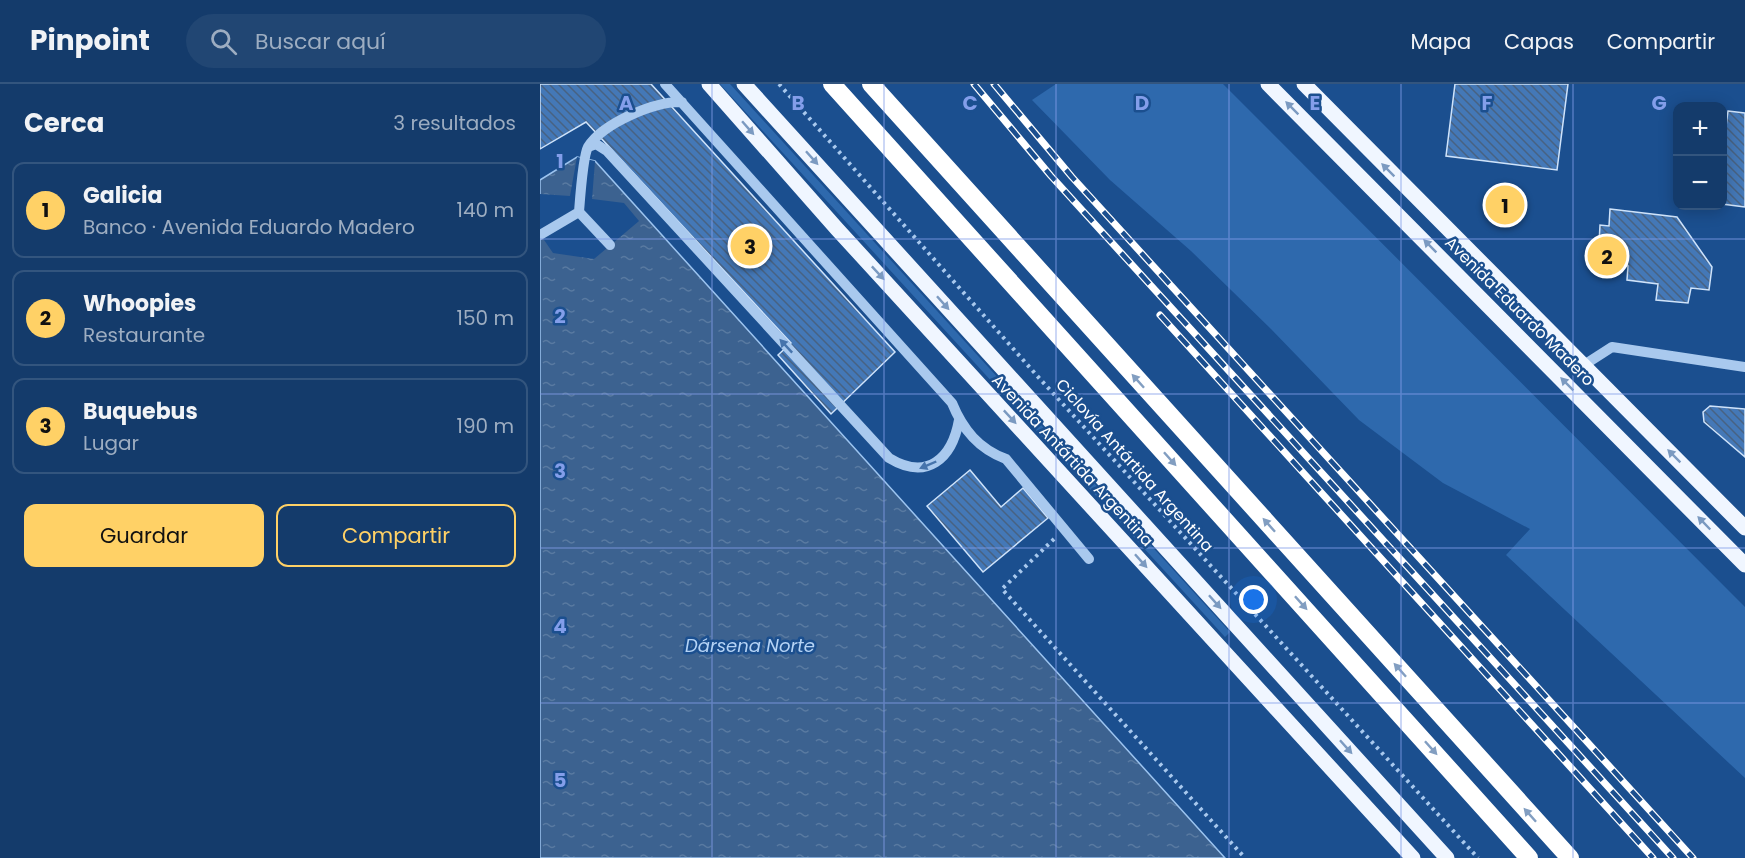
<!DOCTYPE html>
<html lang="es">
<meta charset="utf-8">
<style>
body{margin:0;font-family:Poppins,sans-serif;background:#214673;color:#f1f3f6}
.controls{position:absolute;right:18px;top:18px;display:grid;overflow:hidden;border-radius:12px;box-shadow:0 3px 15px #0003}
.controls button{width:54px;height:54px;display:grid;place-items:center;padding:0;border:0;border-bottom:2px solid #33557e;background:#143b6b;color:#f1f3f6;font:30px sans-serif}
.you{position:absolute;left:714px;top:516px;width:21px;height:21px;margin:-15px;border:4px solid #fff;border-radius:50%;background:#1a73e8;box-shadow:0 0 0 9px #1a73e833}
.badge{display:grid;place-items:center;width:39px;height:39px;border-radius:50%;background:#ffd166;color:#111;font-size:20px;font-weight:700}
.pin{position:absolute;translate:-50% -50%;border:3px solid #fff;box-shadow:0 2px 6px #0006}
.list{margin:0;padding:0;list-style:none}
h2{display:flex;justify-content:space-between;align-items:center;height:78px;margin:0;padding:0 24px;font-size:26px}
h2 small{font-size:20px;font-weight:400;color:#9dadc1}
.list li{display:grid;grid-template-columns:39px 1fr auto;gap:18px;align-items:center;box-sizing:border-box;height:96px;margin:0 12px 12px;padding:0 12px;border:2px solid #33557e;border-radius:12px}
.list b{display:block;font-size:22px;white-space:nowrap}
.list p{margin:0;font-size:20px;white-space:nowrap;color:#9dadc1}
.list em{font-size:20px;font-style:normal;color:#9dadc1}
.actions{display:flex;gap:12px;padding:18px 24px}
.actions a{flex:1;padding:14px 0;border:2px solid #ffd166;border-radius:12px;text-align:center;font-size:21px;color:#ffd166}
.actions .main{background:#ffd166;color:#111}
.icon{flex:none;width:33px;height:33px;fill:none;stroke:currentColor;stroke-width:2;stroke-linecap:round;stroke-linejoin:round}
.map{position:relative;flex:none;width:1205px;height:774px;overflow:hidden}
header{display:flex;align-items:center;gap:36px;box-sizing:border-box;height:84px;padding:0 30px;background:#143b6b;border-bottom:2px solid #33557e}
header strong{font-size:28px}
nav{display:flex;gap:33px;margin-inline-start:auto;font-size:21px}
.search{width:420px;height:54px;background:#214673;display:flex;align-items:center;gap:15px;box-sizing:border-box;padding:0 21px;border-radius:33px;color:#9dadc1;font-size:22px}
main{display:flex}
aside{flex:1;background:#143b6b}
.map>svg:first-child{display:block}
.green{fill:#2e69ad}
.water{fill:url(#water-ripples);stroke:#9cc4f0;stroke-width:1.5}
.pier{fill:#1b4f8f}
.building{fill:url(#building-back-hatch);stroke:#cfe3fa;stroke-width:1.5}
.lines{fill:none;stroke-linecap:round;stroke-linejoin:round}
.path{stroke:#a9c9ee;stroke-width:4;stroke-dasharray:3 4.5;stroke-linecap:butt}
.minor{stroke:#a9c9ee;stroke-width:10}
.major{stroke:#f0f6ff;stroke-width:15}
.highway{stroke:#fff;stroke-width:18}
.rail-casing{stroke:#fff;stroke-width:7}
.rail{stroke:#1b4f8f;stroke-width:4.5;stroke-dasharray:14;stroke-linecap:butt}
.oneway{fill:#7b9ac1}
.oneway2{fill:#4674ac}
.oneway3{fill:#829ec1}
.grid{fill:none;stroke:#839eea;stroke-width:1.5;stroke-opacity:0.55}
.labels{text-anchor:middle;stroke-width:5;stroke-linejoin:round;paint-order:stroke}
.street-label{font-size:16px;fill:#fff;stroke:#1b4f8f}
.water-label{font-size:18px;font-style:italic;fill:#b5d3f5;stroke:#1b4f8f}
.grid-label{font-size:20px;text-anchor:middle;font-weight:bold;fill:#839eea;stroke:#1b4f8f;stroke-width:5;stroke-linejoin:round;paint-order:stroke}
</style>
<header>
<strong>Pinpoint</strong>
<div class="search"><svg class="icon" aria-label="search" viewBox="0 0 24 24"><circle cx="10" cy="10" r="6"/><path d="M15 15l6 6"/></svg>Buscar aquí</div>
<nav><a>Mapa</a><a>Capas</a><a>Compartir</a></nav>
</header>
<main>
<aside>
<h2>Cerca<small>3 resultados</small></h2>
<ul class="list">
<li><span class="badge">1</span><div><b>Galicia</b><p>Banco · Avenida Eduardo Madero</p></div><em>140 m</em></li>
<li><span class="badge">2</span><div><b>Whoopies</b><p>Restaurante</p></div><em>150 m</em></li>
<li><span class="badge">3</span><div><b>Buquebus</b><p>Lugar</p></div><em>190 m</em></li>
</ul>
<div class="actions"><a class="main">Guardar</a><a>Compartir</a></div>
</aside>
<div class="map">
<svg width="1205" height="774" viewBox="0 0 1205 774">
<defs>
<pattern id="water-ripples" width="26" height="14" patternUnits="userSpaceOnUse" patternTransform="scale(1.5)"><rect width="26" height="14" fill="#3c6290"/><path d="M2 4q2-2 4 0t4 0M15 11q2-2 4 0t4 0" fill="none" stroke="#597aa1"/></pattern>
<pattern id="building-back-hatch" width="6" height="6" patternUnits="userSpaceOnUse" patternTransform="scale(1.5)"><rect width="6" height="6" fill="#4478b7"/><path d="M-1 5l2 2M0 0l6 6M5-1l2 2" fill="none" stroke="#486282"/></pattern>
</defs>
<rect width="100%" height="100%" fill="#1b4f8f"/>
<!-- green -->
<path class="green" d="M180,0H190L690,548L685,553Z
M516,0H683L1205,523V694L966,471L990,445L903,399L819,336L731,245L651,167L570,96L492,16Z"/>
<!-- water -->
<path class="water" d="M37,73L55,77L685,774H0V96Z"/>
<!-- pier -->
<path class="pier" d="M37,73L55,77L52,115L84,119L99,137L54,175L13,169L0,150V110L30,112Z"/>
<!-- building -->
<path class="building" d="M0,0H111L355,268L291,330L238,271L251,259L46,38L0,65Z
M915,0H1028L1017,86L906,72Z
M1188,27L1205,29V123L1182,120V73Z
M1070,125L1137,133L1172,183L1169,206L1151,204L1148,219L1116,216L1118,200L1087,196L1088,182L1058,178L1060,141L1069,142Z
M1170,322L1205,325V373L1164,338L1163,328Z
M430,386L461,423L483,404L508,434L443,488L387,422Z"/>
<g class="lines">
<!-- path -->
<path class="path" d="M239,0L500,295L938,774
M514,455L462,505L705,774"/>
<!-- minor -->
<path class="minor" d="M125,0L412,319C423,346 439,365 466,375L549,475
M48,63L56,60L67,67L349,374C387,397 412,375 419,336
M39,128C40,115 43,72 48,63C63,39 115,17 142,18
M39,128L70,161
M0,151L39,128
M1044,281L1072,263L1205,283"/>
<!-- major -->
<path class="major" d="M169,0L297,145L873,774
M204,0L907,774
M728,0L1205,481
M764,0L1205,444"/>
<!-- highway -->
<path class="highway" d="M292,0L989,774
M331,0L1030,774"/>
<defs>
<path id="rail" d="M434,0L511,92L1133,774
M454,0L532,93L1153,774
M620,231L1113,774"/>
</defs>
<!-- rail casing -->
<use href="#rail" class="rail-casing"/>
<!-- rail -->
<use href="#rail" class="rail"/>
</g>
<!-- one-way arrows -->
<defs><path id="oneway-solid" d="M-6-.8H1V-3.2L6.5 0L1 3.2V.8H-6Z" transform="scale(1.5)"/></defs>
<g class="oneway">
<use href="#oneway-solid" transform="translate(752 24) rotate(-135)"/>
<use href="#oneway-solid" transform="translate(208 44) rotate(49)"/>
<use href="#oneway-solid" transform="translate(272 74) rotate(48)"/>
<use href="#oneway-solid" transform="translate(848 86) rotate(-135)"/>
<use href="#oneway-solid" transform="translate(890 162) rotate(-135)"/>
<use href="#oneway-solid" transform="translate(338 189) rotate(47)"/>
<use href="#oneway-solid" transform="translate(403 219) rotate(48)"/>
<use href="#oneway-solid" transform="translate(1027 300) rotate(-135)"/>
<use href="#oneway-solid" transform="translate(470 333) rotate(47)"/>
<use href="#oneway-solid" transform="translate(1134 372) rotate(-135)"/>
<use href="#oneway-solid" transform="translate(1164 439) rotate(-134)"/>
<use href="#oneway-solid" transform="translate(601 477) rotate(48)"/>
<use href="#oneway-solid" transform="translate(675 518) rotate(48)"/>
<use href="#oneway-solid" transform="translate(806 663) rotate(48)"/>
</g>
<g class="oneway2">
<use href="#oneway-solid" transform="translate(246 262) rotate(-133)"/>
<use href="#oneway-solid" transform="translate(388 381) rotate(157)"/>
</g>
<g class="oneway3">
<use href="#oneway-solid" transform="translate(598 297) rotate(-132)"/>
<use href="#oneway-solid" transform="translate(630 375) rotate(48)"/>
<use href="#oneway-solid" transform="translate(729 441) rotate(-132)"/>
<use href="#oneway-solid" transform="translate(761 519) rotate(48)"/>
<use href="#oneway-solid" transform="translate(860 586) rotate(-132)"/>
<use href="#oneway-solid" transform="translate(891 664) rotate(48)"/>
<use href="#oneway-solid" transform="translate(990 731) rotate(-132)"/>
</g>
<!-- grid -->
<path class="grid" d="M172,0V774M344,0V774M516,0V774M689,0V774M861,0V774M1033,0V774M0,155H1205M0,310H1205M0,464H1205M0,619H1205"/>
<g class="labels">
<!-- street labels -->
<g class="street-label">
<text transform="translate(980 227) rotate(45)" y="6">Avenida Eduardo Madero</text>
<text transform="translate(533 376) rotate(47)" y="6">Avenida Antártida Argentina</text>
<text transform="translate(595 381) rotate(48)" y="6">Ciclovía Antártida Argentina</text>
</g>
<!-- water labels -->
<g class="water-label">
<text x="210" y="568">Dársena Norte</text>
</g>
</g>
<g class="grid-label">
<text x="86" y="26">A</text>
<text x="258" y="26">B</text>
<text x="430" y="26">C</text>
<text x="602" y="26">D</text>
<text x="775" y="26">E</text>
<text x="947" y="26">F</text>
<text x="1119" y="26">G</text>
<text x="20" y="84">1</text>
<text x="20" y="239">2</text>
<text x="20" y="394">3</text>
<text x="20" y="549">4</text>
<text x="20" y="703">5</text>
</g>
</svg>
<div class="controls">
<button>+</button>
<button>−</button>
</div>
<div class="you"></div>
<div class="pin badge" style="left:965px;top:121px">1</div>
<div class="pin badge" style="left:1067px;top:172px">2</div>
<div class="pin badge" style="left:210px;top:162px">3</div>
</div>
</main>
